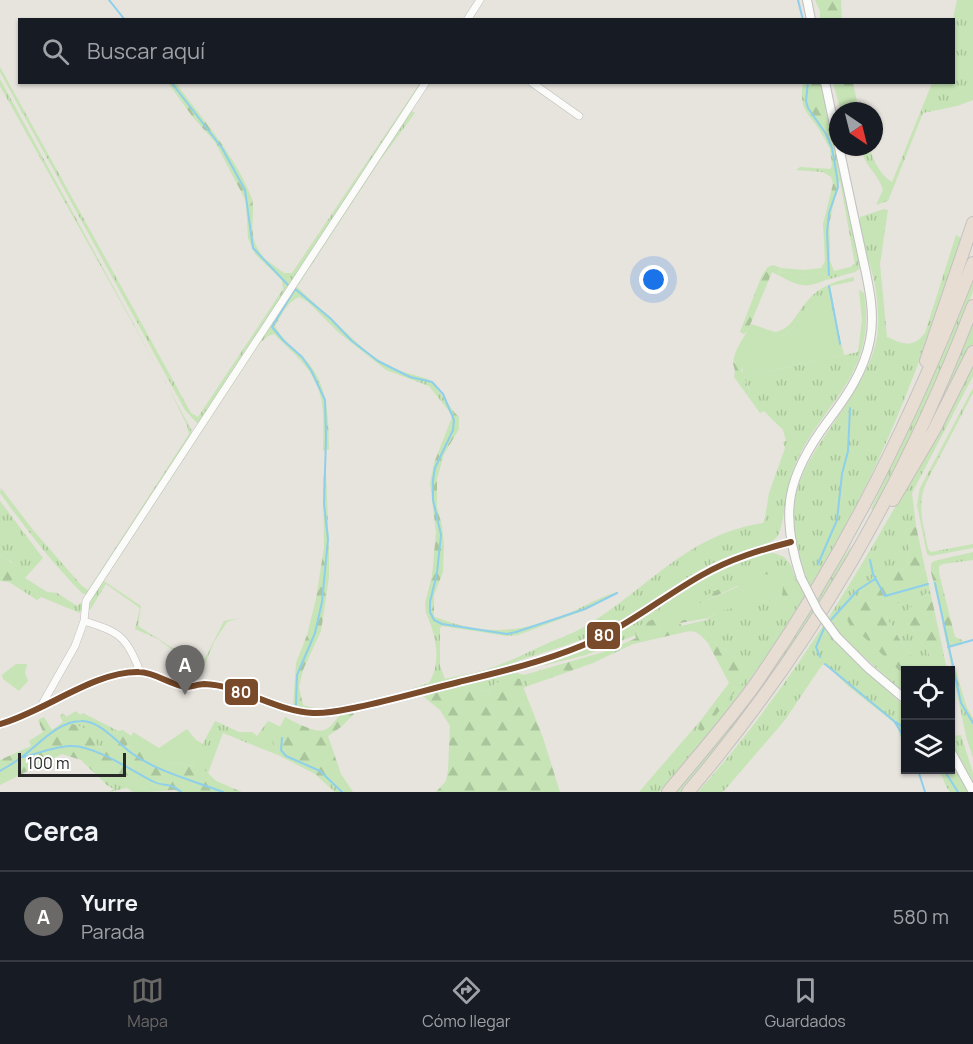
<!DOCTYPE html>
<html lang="es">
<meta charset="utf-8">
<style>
body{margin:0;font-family:Manrope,sans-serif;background:#20242c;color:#f1f3f6}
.controls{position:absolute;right:18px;bottom:18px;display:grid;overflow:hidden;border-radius:0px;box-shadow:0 2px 4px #0004}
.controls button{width:54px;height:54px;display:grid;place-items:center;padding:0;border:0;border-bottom:2px solid #363941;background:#171b24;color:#f1f3f6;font:30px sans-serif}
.compass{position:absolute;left:829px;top:102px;width:54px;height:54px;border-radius:50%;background:#171b24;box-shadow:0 2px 4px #0004;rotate:145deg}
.scale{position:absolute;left:18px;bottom:15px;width:108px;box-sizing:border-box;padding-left:6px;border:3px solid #282828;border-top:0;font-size:16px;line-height:21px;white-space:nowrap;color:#282828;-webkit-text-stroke:4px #fff;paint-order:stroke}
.you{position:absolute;left:654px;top:280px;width:21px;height:21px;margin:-15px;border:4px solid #fff;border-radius:50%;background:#1a73e8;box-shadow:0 0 0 9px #1a73e833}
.badge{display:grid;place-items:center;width:39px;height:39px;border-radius:50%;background:#6b6967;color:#fff;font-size:20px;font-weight:700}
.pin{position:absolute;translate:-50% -50px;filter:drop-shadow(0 2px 3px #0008)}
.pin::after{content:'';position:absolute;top:32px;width:21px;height:18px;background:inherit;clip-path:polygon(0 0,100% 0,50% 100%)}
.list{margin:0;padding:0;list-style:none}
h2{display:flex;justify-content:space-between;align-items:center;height:78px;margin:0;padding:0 24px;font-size:26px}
h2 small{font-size:20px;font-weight:400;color:#9ea1a6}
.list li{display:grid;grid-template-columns:39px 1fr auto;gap:18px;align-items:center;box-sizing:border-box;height:90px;padding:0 24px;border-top:2px solid #363941}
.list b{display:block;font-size:22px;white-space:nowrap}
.list p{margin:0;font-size:20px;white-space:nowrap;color:#9ea1a6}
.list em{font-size:20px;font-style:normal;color:#9ea1a6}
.icon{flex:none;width:33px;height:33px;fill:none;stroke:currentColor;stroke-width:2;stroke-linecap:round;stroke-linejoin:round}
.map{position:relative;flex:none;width:973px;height:792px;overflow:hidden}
.search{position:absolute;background:#171b24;box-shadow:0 2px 4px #0004;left:18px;right:18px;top:18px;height:66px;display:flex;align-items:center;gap:15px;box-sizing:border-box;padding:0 21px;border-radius:0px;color:#9ea1a6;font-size:22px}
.sheet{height:168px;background:#171b24}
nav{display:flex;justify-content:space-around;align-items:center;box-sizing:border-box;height:84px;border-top:2px solid #363941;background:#171b24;font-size:16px;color:#9ea1a6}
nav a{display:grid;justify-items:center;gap:3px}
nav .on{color:#6b6967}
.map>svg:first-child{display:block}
.grass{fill:url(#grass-tufts)}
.forest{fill:url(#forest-firs)}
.garden{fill:#c6e4b5}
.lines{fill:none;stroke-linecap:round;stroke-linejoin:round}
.stream{stroke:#8ecfeb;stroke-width:2}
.minor-casing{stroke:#c0bfbf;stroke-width:8}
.tertiary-casing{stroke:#c0bfbf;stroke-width:10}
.motorway-casing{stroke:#c3c2c0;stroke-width:14}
.minor{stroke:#fbfbfa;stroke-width:7}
.tertiary{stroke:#fbfbfa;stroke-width:8}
.motorway{stroke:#e8ddd2;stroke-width:12}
.tertiary-bridge-casing{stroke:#c0bfbf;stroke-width:10;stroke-linecap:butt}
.tertiary-bridge{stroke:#fbfbfa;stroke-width:8}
.bus-1-casing{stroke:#fff;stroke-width:10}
.bus-1{stroke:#7a4b2a;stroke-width:6}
.line-badge{stroke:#fff;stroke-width:2}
.badge-label{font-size:16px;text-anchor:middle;font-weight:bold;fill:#fff}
</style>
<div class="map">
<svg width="973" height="792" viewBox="0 0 973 792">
<defs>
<pattern id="grass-tufts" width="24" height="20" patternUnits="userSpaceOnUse" patternTransform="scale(1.5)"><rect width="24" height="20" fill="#c6e4b5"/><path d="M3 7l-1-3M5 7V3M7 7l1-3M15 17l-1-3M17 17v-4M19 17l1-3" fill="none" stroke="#aac49c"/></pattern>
<pattern id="forest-firs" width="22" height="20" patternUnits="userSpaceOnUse" patternTransform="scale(1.5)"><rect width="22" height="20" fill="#c6e4b5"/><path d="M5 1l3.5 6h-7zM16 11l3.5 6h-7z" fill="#aac49c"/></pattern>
</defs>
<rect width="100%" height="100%" fill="#e7e3dd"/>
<!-- grass -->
<path class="grass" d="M957,0H973V100L957,106L923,113L888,201L876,205L883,190C878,173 865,167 860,147H869C874,161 879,174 892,182L932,83L954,82L953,19Z
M0,67L191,413L198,417L283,289L282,280L263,262L265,259L284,273H292L420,83H422L200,422L197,423L185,410L0,72Z
M0,79L192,431L191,436L87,594H83C52,563 26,529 0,493L1,488L33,530L82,586L88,590L189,434L187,425L166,383L0,86Z
M410,110L415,113L381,159L297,287L367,352L390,368L428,379L435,386L454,412L452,415L429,386L386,370L338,332L308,302L299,297C286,303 282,314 275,326C281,338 293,348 303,357C329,384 328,414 329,449L323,451C323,432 325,412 320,394C314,369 291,351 274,334L268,336L260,343L104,581L141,606L138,625L141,628L201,666L224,621L239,618L227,622L214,642L202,671L156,638L135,629L140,608L106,584L90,610L88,609L96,589Z
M832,136L860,268L855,272L826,280L824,273L803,275L780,272L781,268L804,270L821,268L825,261L824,240L830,239V261L834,271L850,267L855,264L840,181L838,184H833L831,177L823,172L796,170L800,167L830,169L832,166L830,149L824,138Z
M884,209L888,210L880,264L887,337C904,344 912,349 925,333L956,235L961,238V245C929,335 898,427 853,511C800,612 736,708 659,792H639L701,720L700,725L755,663L740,660L714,643H708C701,635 696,629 685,632L681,626L706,620L715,614L714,612L782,596V601L787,599L757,573L635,628L636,635L586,655L542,666L587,649L612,637L705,578L729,566L764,554L774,553L784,557L791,565L796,580L806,577C775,491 807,465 851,397C862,379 873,359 877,338C880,318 877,285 870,266C865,250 857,233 860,217Z
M973,276V291C945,366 914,442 873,510L871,509L930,382Z
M854,277V281L830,286L840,338L837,339L830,298L814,302L786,335L779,336L775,332C791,330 798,311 808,300C820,286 836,281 854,277Z
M859,290L864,293C878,380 817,404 792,473C786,487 784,531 776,538C764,548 730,555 713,563C675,582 642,610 605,629C571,647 533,653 499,669L342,709L312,711L301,709L303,705C334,717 398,693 429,683C442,661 436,635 426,613C478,636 516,635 567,614C584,607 602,595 619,592L585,610L518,635L507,636L442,626L440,628V666L445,679C461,675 478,673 494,667C511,661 528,652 544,645C557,639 570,635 582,628C646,592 684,535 763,523L765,518L769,493L785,448L783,442L786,441L783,430L764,411L760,413L747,395L750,392L748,385L743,377L858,352L862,320Z
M973,323V345L929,431L927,430L945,393Z
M973,364V376L912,493L916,526L905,530L909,548L907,567L869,580L860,597L846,614L905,676V694L851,645L841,634L833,640L905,707V752L897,725L848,686L826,665H822L785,720L723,792H698C811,665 894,513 973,364Z
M973,388V393L926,483C916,505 924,527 928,549L931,552L973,544V548L931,556L927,554L917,505L920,488Z
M326,474L329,549L324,547L323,477Z
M0,501L43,558L25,578L47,592L57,593L77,606L80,603L83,604L80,613L41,597L37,600L9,582L13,579L12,562L0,555Z
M851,546L846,562L773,676L693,779L681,792H675L769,673Z
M973,552V560L943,564L939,566V573L931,572V564L934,561Z
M925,568L931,595L927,593L906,612V623L921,641L939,670H922L903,645L887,618L890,606C905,603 916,581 925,568Z
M942,622L945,624L947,639L955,646L949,648L967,708L973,718V758L966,736Z
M538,671L526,677L528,686L523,688L520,679L496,683L487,692L471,686L469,681L515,672L523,675Z
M76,711L80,715L83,713L118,731L109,738V746L99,748C87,729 88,727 63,722L60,716L63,713L66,717Z
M215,721L239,732H252L257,736L268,721L281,727L273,741L278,755L223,733L208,773L191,766Z
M950,732L953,736L961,735L973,773V781L951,742Z
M951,759L965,785L967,792H950C945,787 943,776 939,770H950Z
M126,774L144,783L146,792H133L127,788L109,792L114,789L108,786L115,777Z
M341,774L353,792H335L328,786Z"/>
<!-- forest -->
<path class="forest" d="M815,0H841L842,19H820V11Z
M168,83H176C202,119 236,156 252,199C253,203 253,208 253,212C252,233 251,242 265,259L263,262L255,254L248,238L246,201L215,142L192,116Z
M803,83H821L832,136L824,138C811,112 798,114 803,83Z
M833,83H853L859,111H841Z
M833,184H838C835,203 827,220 830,239L824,240L823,224Z
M773,265L781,268L778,275L772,272L748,330L744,334L740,332L762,275L768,267Z
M742,360L744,367L741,369L750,392L747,395L734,377L735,371L733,363Z
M454,412L459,417V429L444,454L437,479V507L442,526L444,546L443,572L434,595V617L426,613L425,603L432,576L436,532L430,483L434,463Z
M916,526L925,568C916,581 905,603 890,607L887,618L903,645L922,670H906L905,676L848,622L846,614L860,597L868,580L907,567L909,548L905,530Z
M324,547L329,549V577L321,631L303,670L299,687L303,705L301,709L293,708L296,663L307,635L316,599Z
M0,555C9,560 17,565 17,576L9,582L0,581Z
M778,571L792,591L787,599L782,601V594L737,586L658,623L660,626L714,612L715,614L708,618L680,623L685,632L633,644L593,663L528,686L526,677L538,671L610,650L636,638L634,628L757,572Z
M931,572L939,573L955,637L962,640L963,644L955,646L947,639Z
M927,593L931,595L947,670H939L921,641L906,623V612Z
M708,643H714L740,660L755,662L744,681L702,732L698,729L701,720L729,683Z
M508,677L520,679L543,738L560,792H436L446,781L448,770L450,726L440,710L424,697L423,692L469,681L471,686L487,692L496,683Z
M352,711L354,714L341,727L328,736L341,774L328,786L315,774L278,755L273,741L285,717C293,722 318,734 325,730C338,723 334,714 352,711Z
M44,717L52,730L63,722C88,727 87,729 99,748L108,746L109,738L118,731L123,730L131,736L127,746L152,754L168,764L178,762L206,771L216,781L242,792H179L175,790L146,792L143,783C127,775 121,770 108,786L81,760L62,754L0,785V760L31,746L29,741L43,732L38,720Z"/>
<!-- garden -->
<path class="garden" d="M780,272L803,275L824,273L826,280C804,289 799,286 778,275Z
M828,295L830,298L837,339L840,338L844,355L743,377L742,361L733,363C735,347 745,337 751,324L775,332L779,336L786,335L814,302Z
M766,574L776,577L783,588L782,596L660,626L658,622Z
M16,664H27L25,673L28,681L19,691L3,679L2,675Z
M187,729L196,740L203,744L191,766L178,762L168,764L152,754L147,756L127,745L133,732L159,748Z"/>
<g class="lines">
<!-- stream -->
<path class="stream" d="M109,0L125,20
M798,0L803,20
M171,82L222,148L245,190L253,248L288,285
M808,82L806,101L808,108L826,134L832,148L837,177L838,187L829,213L827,232L829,275
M829,286L840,344
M294,288L330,318L352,341L378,361L410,377L432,382L443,394L454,420L453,430L435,468L433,480V500L441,535L437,573L430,602V612L434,620L442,624L507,634L516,632L585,609L617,593
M870,560L873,574L885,596L928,584
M818,564L837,520L842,474L848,451L850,408
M935,583L961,703L973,723
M829,622L858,590L875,579
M948,647L973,640
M820,657L816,647L825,626
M825,664L894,721L901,732L906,748
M294,706L296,705L297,675L315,633L322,602L328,539L324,504L326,438L325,400L311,370L302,357L284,341L272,327L295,289
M896,722L906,730
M282,738L281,750L286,756L320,771L342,792
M23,757C37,754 58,745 72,746C95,746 131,770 152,781C164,788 169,781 181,792
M918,770L925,792
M944,770L958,792
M0,771C8,766 16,762 23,756C39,744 59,721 81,721C99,720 117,742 130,752C157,772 192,780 223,792"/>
<defs>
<path id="minor" d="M467,20L480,0
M531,82L579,116
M84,621C119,632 127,636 140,672
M40,708L75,646L84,621L86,601L426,82"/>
<path id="tertiary" d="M807,0L811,20
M825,82L838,144
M801,578C779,512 787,476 828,421C847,396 864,371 870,340C876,310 867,279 861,250C854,216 846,181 839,147
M837,637L868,668L906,700
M0,724C44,712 94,671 139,672C155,672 170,685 187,687C192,687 198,684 204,684C241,685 277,712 313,713C328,714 343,710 358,707C392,700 426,690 459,682C500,672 542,662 581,646C624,629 661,598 702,575C730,559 760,550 791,542
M950,750L973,792"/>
<path id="motorway" d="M926,361L973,223
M893,500L933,432L973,352
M668,792C697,757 727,723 754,686C847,553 914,414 973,263
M688,792C813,645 904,486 973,306"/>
</defs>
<!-- minor casing -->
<use href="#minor" class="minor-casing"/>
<!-- tertiary casing -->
<use href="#tertiary" class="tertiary-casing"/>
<!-- motorway casing -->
<use href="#motorway" class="motorway-casing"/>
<!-- minor -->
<use href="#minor" class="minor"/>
<!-- tertiary -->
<use href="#tertiary" class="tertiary"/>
<!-- motorway -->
<use href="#motorway" class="motorway"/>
<defs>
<path id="tertiary-bridge" d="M801,578L818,611L837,637"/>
</defs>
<!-- tertiary-bridge casing -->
<use href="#tertiary-bridge" class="tertiary-bridge-casing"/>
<!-- tertiary-bridge -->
<use href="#tertiary-bridge" class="tertiary-bridge"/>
<defs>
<path id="bus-1" d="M0,724C44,712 94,671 139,672C155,672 170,685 187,687C192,687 198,684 204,684C241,685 277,712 313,713C328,714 343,710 358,707C392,700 426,690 459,682C500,672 542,662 581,646C624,629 661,598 702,575C730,559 760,550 791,542"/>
</defs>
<!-- bus-1 casing -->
<use href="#bus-1" class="bus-1-casing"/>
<!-- bus-1 -->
<use href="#bus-1" class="bus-1"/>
</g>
<g class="line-badge">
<rect x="586" y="621" width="35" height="29" rx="6" fill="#7a4b2a"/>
<rect x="224" y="678" width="35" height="28" rx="6" fill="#7a4b2a"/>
</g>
<g class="badge-label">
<text x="604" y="641">80</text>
<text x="241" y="698">80</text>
</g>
</svg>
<div class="controls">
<button><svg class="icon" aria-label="locate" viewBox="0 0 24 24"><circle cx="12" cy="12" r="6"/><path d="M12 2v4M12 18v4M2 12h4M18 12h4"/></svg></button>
<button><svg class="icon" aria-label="layers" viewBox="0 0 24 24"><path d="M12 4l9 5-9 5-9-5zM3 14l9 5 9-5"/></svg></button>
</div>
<svg class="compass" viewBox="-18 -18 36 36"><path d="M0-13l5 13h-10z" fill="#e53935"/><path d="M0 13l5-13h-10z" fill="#9ea1a6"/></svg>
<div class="scale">100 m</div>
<div class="you"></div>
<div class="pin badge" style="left:185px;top:695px">A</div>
<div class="search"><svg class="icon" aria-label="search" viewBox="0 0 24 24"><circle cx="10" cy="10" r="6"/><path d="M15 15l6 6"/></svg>Buscar aquí</div>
</div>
<section class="sheet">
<h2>Cerca<small></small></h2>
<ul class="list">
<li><span class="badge">A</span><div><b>Yurre</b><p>Parada</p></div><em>580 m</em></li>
</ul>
</section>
<nav>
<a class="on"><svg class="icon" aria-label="map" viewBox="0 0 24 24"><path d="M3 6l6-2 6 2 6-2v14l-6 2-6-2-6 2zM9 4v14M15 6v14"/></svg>Mapa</a>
<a><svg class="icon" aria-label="directions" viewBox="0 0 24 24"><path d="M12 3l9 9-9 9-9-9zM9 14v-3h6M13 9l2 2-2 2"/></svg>Cómo llegar</a>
<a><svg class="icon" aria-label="saved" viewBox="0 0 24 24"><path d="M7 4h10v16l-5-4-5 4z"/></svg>Guardados</a>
</nav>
